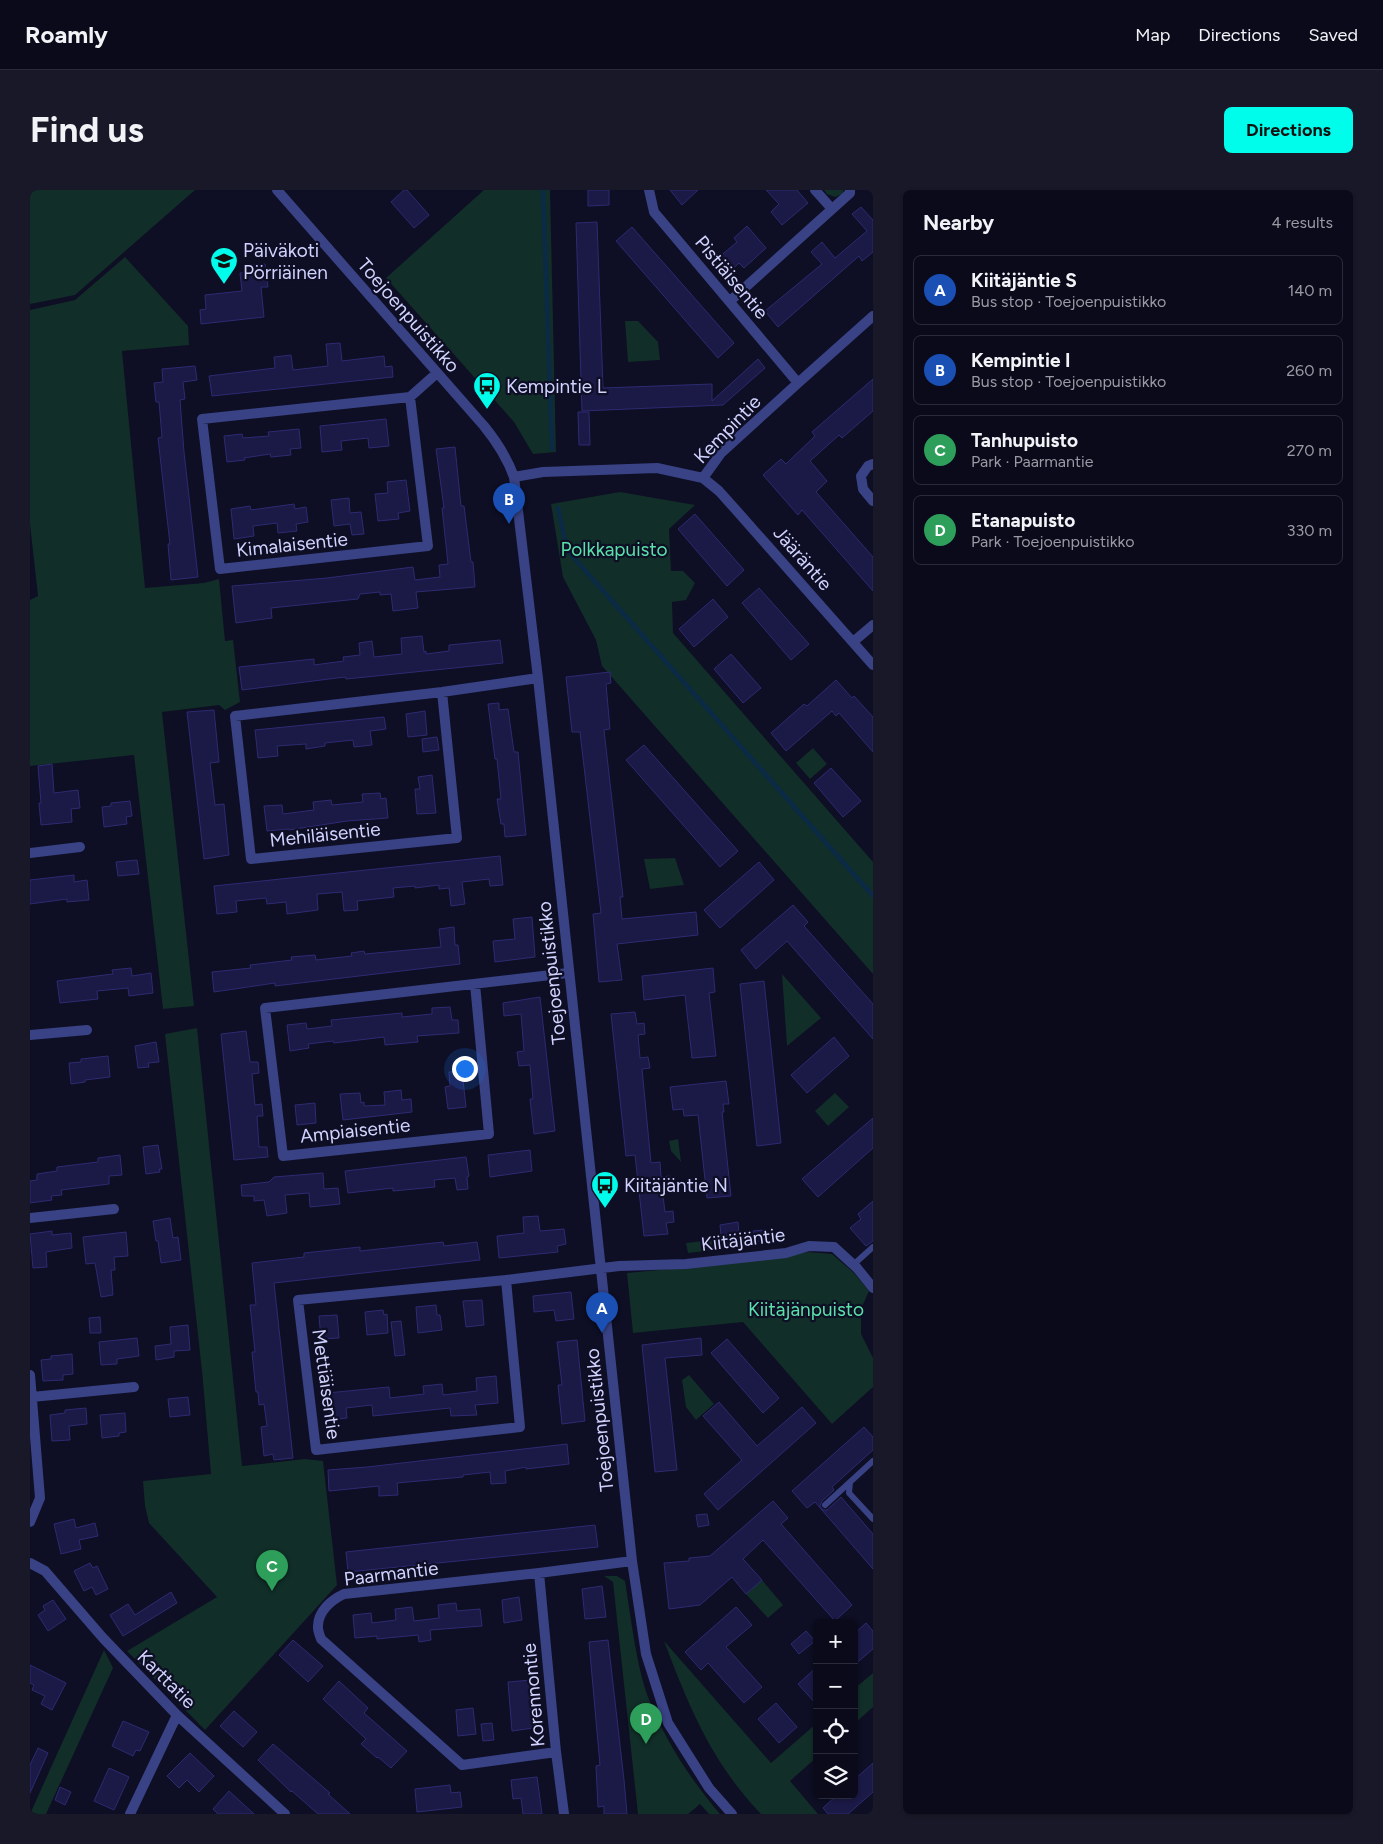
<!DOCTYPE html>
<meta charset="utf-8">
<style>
body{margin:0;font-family:Figtree,sans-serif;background:#181828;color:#f1f3f6}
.controls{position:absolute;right:15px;bottom:15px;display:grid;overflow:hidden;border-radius:8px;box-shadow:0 1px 4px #0004}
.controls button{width:45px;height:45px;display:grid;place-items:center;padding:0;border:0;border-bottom:1px solid #2a2b3a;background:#0a0a1b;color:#f1f3f6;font:25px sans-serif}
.you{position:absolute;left:434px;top:878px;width:18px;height:18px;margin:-12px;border:4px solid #fff;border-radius:50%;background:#1a73e8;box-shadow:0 0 0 8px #1a73e833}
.badge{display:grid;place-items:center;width:32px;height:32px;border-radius:50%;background:#00fcea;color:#fff;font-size:16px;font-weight:700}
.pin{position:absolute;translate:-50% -41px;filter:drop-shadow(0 1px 2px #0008)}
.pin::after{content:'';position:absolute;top:26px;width:18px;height:15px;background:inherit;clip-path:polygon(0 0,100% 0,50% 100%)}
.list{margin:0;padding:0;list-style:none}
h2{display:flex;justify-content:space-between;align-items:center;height:65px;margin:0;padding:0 20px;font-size:21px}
h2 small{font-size:16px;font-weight:400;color:#999aa3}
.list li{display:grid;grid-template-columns:32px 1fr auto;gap:15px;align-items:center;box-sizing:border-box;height:70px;margin:0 10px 10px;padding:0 10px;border:1px solid #2a2b3a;border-radius:8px}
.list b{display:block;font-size:19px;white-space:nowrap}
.list p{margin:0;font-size:16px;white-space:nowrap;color:#999aa3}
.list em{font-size:16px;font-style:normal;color:#999aa3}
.icon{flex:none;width:28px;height:28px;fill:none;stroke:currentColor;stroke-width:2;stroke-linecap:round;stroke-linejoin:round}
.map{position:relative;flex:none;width:843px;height:1624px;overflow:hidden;border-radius:8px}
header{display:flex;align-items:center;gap:30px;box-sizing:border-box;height:70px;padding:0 25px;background:#0a0a1b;border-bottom:1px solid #2a2b3a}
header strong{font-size:24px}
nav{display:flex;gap:28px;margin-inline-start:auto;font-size:18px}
.intro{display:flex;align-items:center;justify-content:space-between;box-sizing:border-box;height:120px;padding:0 30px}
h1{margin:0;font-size:35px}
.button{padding:12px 22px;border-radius:8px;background:#00fcea;color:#111;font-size:18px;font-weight:700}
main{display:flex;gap:30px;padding:0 30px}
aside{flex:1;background:#0a0a1b;border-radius:8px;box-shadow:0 1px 4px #0004}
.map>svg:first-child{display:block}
.green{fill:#112e28}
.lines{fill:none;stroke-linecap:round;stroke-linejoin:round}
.stream{stroke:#0b2a46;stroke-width:4.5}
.building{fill:#1b1945;stroke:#2d2b72}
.lane{stroke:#384284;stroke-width:6}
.street{stroke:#384284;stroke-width:10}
.labels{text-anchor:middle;stroke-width:4.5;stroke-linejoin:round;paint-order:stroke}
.poi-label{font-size:19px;fill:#d1d3ff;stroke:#0e0e24;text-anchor:start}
.street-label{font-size:19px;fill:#d1d3ff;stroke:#0e0e24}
.park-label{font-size:19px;fill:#5ae1a9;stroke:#0e0e24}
</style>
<header>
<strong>Roamly</strong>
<nav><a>Map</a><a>Directions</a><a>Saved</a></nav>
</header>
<div class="intro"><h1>Find us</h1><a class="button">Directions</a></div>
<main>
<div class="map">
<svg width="843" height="1624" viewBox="0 0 843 1624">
<rect width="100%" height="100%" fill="#0e0e24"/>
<!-- green -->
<path class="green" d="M0,0H165L45,105L0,114Z
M454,0H520L526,262L503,264L484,232L356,88Z
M794,0H814L812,4L805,7L797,4Z
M95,67L158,136L159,155L92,161L115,398L174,393L189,389L195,451L203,450L210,512L195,520L189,515L132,522L164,816L133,819L104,565L0,576V410L8,406L0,334V120L45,110Z
M595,131H608L628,152L630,170L598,172Z
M590,302L665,315L639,339L641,381H653L665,393L656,410L642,412L643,443L843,672V784L572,476L566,450L533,387L521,314Z
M783,558L797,574L780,589L766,573Z
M645,668L654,695L620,699L614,669Z
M752,784L791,828L757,856Z
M167,838L212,1276L275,1269L293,1271L307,1395L175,1540L97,1461L187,1407L119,1333L115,1316L113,1291L181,1284L172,1181L135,844Z
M805,903L819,917L798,936L785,921Z
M648,949L651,972L641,961L639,951Z
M709,1044L710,1057L658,1063L656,1053L691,1049V1046Z
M778,1062L802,1064L824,1083L839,1101L831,1119V1144L843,1168V1197L802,1234L713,1132L603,1143L597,1083L704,1073Z
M659,1185L684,1214L666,1230L656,1217L652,1190Z
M574,1386H587L595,1391C601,1427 606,1474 618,1507C634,1549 661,1590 690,1624H679L670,1614L658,1624H608L583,1392Z
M732,1390L753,1415L738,1428L716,1404Z
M634,1451L741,1573L787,1533V1567L760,1591L788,1624H731C682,1573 659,1517 634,1451Z
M74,1460L83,1478L16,1624H0Z
M843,1483V1517L824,1534V1499Z"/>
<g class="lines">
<!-- stream -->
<path class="stream" d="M513,0L522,259
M528,318L537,360L843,706"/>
</g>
<!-- building -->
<path class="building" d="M374,0H377L399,25L384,38L361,12Z
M558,0H579V15L558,16Z
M640,0H668L652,15Z
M736,0H767L778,13L752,35L741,22L749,14Z
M831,17L843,30V62L832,71L829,66L748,137L735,121L792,74L781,62L792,52L805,68L837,41L822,24Z
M567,32L573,198L682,194V211L728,169L735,178L693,215L552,221L546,33Z
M717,36L736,58L714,78L709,73L699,82L687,69L707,52L704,48Z
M602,37L704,153L688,168L586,51Z
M235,74L238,97H231L234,127L171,134L170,120L176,119L175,105L212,101L210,83L223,82L222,75Z
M310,153L312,171L354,166L355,177L362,176L363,187L182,206L179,186L245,178L244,167L261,165L263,180L298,176L296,154Z
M165,176L167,190L153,192L155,209L150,210L154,262L168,387L141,390L138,354H140L128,248L132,247L129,212H126L124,193L133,192L132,179Z
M843,189V221L812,248L809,245L780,271L797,291L786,302L843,367V401L772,320L768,325L733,285L751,269L756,274L785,246L782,242Z
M548,222H559L560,255H549Z
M356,229L359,256L339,258L338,248L311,251L312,260L292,262L290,236Z
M269,239L271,258L260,259L261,265L241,267L240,264L214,268L215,270L197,272L194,246L212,244L213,248L239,246L238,242Z
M425,257L431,316H434L441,372H443L445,397L386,402L388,418L363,421L361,404L350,405V402L330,404L328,409L241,418L242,428L206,433L202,396L297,388L383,377L385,390L410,387L409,375L418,374L412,318H414L406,259Z
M376,290L380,321L368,323L369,329L348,331L345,304L358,303L357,292Z
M319,308L320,323L331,322L334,344L322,345L320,334L304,336L301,310Z
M264,314L265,319L276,317L278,332L266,334L267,341L248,343L247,333L223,336L224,346L204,349L201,319L220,316L221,320Z
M665,324L714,380L697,396L648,339Z
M729,398L779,454L761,470L712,413Z
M683,409L698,427L664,457L649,439Z
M392,446L394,462L396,461V464L419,461V455L470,450L473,473L316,489L315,487L212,500L209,477L284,469V475L314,471L313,467L330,465L329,453L342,451L344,467L372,464L371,448Z
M701,464L731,498L713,513L684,479Z
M580,482L581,493L576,494L580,539L574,540L593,707H590L592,729L666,722L668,745L587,754L592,790L569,792L563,724L571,723L550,542H542L536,487Z
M806,490L822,508L824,506L843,527V562L809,523L806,526L802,521L756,561L741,543L774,514L777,516Z
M469,513V520L478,519L484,562H488L496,645L475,647L474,634H471L467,609H471L467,569H465L458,514Z
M184,520L189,572L180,573L185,615L194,614L199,665L174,669L157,522Z
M395,521L397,545L378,547L376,524Z
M354,527L356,539L340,541L342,555L324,557L323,550L295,553V556L276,559V554L247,556L248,566L228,568L225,540Z
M407,547L409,560L393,562L392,549Z
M614,555L708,661L690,677L596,570Z
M22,574L24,603L48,600L50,618L41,619L42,632L11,635L9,613H11L8,576Z
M801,578L831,611L813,627L784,593Z
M402,585L406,623L387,624L385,599H390L388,587Z
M350,603L351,609L356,608L358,628L317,631L259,640V639L237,641L234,616L252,615L253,624L284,620L283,612L301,610L302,615L333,612L332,604Z
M100,611L102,626L96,627L97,634L74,637L72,617L81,616V613Z
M470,666L473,695L460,696L459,689L432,692L435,714L421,716L419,698L409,699V695L385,698V696L363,698L364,707L327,711L328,720L314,721L312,702L287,704L288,720L257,724L256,712L237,714L236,708L206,711L207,722L187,724L184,696Z
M107,670L109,684L88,686L86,672Z
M729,672L744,690L690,738L674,720Z
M44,685V692L57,690L59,710L37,712V709L0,714V690Z
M763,715L778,732L774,736L843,814V849L757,751L726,779L711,760Z
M502,727L505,767L465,772L463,751L485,749L483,729Z
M424,737L425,755H428L430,774L245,796V793L184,802L182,782L221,778L220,775L262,770L261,767L285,765L286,770L322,766L321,763L334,761L335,764L411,757L409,739Z
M101,778L102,786L121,783L123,803L99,806L98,798L67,801L68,809L30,813L27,791L83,784L82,780Z
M683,778L685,802L679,803L686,866L662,868L655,805L614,810L612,786Z
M734,791L751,953L727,956L710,794Z
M510,807L525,941L504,944L500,909H503L500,875L489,876L487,862L494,861L491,824L474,826L473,813Z
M420,817L422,830H428L429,843L387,846L388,852L355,855L354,847L304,853L303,851L278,854L279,858L260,861L257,835L276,833L277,839L302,836L301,830L372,823V827L402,824V818Z
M605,822L607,834L614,833L615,844L608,845L610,868L618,867L620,878L612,879L621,973L630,972L631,987L640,986L641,997L632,998L635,1022L643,1021L644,1032L636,1033L638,1044L614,1046L605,965L596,966L581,824Z
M216,841L220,872H228L229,883L222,884L225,915L232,914L233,926H227L229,957H237L238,967L204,970L191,844Z
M804,847L819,866L777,903L761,885Z
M126,852L129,872L118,873L119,877L108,878L105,856Z
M78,866L80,887L55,890V892L41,894L39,873L51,872V869Z
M432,881L436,917L418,919L415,897L420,896L419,882Z
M696,891L699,914H693L694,922H692L701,1006L677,1008L668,925L654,926L653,919L643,920L640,897Z
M371,900L372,910L381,909L382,922L313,930L310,904L330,903L331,913L334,912V916L355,915L354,902Z
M285,913L286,933L267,935L265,915Z
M843,928V958L788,1007L772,989Z
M128,955L132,979H129L130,982L116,984L113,957Z
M500,960L502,981L460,987L458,965Z
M90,965L92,985L79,986V994L31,1000L32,1005L21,1006L22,1010L0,1013V991L7,990V984L27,981V977L68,972V968Z
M436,967L439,986L437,987L438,999L427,1000L425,988L404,990L405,997L363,1001V998L318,1003L315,981Z
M293,983L294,999L308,998L310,1014L280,1017L279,1003L255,1005L257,1023L237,1026L234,1010L224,1011V1006H212L211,995L239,992L244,987Z
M843,1011V1051L836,1056L820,1038L831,1029L828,1024Z
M508,1026L510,1041L534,1039L536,1054L527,1056L528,1062L469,1068L467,1046L494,1043L493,1027Z
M140,1028L143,1048L148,1047L151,1070L131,1073L128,1051H126L123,1031Z
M708,1032L709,1044L691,1046L690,1035Z
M734,1040L735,1051L724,1052L723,1041Z
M22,1041V1045L41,1043L42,1058L16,1062L17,1077L3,1078L0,1044Z
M96,1042L98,1066L84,1067L85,1080H81L83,1105L71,1107L65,1073L56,1074L53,1047Z
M413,1052L414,1056L447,1052L450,1070L244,1093L263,1268L244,1270L243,1264L234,1266L231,1237L237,1236L234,1214L229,1215L228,1202H226L222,1162H225L220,1115H226L222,1073L274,1067V1063L330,1057V1061Z
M541,1102L544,1129L526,1131L524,1120L504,1122L503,1106Z
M452,1110L454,1135L436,1137L433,1111Z
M406,1115L407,1125H410L412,1140L388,1143L386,1117Z
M353,1120L354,1125L357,1124L358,1143L337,1145L335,1122Z
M307,1125L309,1148L291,1149L289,1126Z
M70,1127L71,1143H60L59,1128Z
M371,1131L375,1165L365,1166L361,1132Z
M158,1135L160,1160L144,1161V1167L126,1170L125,1156L141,1154L140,1137Z
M107,1148L109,1166L87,1169V1174L71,1175L69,1152Z
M671,1148L672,1165L635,1168L647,1280L625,1282L612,1155Z
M697,1149L749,1208L733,1223L681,1163Z
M547,1150L555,1231L532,1234L528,1195H532L527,1152Z
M42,1164L43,1184L33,1185V1190L13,1191L11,1170L21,1169V1166Z
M466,1186L468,1213L445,1215L447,1225L421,1226L420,1218L343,1226L342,1215L316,1218L317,1228L300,1230L297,1203L359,1197L360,1208L394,1204L393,1196L412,1194L413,1205L447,1201L446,1188Z
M158,1207L160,1225L140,1227L138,1209Z
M689,1212L727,1256L772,1217L786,1233L688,1320L674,1304L712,1270L673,1226Z
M56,1218L57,1234L39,1236L40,1250L22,1251L20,1225L35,1223V1220Z
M95,1223L96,1242L89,1243V1246L72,1248L70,1225Z
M834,1237L843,1247V1260L802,1297L804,1300L792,1311L790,1316L793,1320H797L811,1307L843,1344V1379L785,1312L777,1318L762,1301Z
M537,1254L539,1274L496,1279V1277L475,1281L476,1293L461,1294L460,1282L433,1285V1287L367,1293L368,1305L349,1306V1296L299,1301L298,1280L337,1277Z
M743,1311L758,1328L751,1334L822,1415L805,1431L733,1350L713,1369L732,1390L716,1404L702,1387L670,1415L639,1419L634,1373L659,1371V1368L680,1366Z
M677,1324L679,1335L668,1337L666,1325Z
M44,1329L46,1338L65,1333L68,1346L49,1350L51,1359L31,1364L24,1334Z
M565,1335L568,1357L318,1382L316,1362Z
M60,1373L63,1378L67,1376L78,1399L66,1405L62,1397L54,1401L44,1381Z
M572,1396L576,1427L555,1429L552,1399Z
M141,1402L147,1413L93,1446L80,1425L98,1414L105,1425Z
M489,1407L492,1430L474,1433L472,1410Z
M23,1410L36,1429L18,1441L8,1425L15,1420L13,1416Z
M426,1413L427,1421L450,1419L452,1436L400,1440L401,1450L389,1452L388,1445L347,1449V1446L325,1448L323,1425L341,1423L342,1433L366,1430L365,1419L382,1417L384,1431L409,1428L408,1415Z
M706,1417L722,1435L696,1457L732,1497L714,1513L678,1473L671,1480L655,1462Z
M836,1433L843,1441V1459L824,1475V1444Z
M776,1441L785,1451L769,1464L761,1454Z
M263,1450L293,1476L278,1492L249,1465Z
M578,1450L594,1590L597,1624H574V1616L568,1617L566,1576L570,1575L559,1452Z
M0,1475L36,1493L22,1520L11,1514L15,1506L2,1500L4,1495L0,1493Z
M787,1477V1515L768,1494Z
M501,1490L502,1504H499L503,1538L482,1541L478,1492Z
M309,1491L338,1518L334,1523L377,1561L361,1578L348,1567L347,1568L331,1554L336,1549L293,1509Z
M746,1513L767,1537L749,1553L728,1529Z
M443,1518L446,1544L428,1546L426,1520Z
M204,1521L227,1542L213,1557L190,1536Z
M93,1531L119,1542L110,1561L106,1560L103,1566L82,1556Z
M462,1533L464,1550L453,1551L451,1534Z
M243,1554L300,1603L298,1604L320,1624H288L262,1601L261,1602L228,1570Z
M8,1558L18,1563L0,1603V1575Z
M160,1563L184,1586L169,1602L157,1590L149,1598L137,1586Z
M843,1573V1602L818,1624H798L793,1618L807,1605H824V1590Z
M79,1578L99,1587L84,1620L64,1611Z
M507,1587L512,1624H493L491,1608L483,1609L481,1590Z
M420,1595L421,1603L430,1602L432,1617L387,1622L385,1599Z
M30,1597L41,1602L35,1615L25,1610Z
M199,1601L224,1624H188L183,1619Z"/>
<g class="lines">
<!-- lane -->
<path class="lane" d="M823,1075L843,1057
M820,1292L819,1303L843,1329
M795,1315L843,1271"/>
<!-- street -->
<path class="street" d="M247,0L454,236C467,252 477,267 484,287L508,488L602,1371L616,1464L638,1533L679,1598L702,1624
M619,0L624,22L768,193
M785,0L802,19
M700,111L820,3V0
M380,207L398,356L190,379L172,229L380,207L407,183
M843,274L838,276L831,286L833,299L843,311
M484,287L513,282L627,278L673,288L689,301L706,320L843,475
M673,288L691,263L768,193L843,126
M823,452L843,435
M412,502L427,648L221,669L205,526L412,502L508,488
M0,663L50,657
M445,794L459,944L253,966L235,818L538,783
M0,845L57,840
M0,1028L84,1019
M476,1090L268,1110L286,1260L490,1237L476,1090L589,1076L656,1074L756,1063L779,1056L804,1057L827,1078L843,1098
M0,1185L10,1308L0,1332
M2,1207L104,1197
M0,1373L15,1381L73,1448L147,1525L255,1624
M509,1383L526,1562L534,1624
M526,1562L432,1575L291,1449C290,1446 288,1441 288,1438C287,1422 301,1410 314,1404L509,1383L602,1371
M100,1624L147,1525"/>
</g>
<!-- icons -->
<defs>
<symbol id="school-pin" viewBox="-11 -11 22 30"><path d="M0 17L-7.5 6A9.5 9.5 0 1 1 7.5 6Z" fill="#00fcea" stroke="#0e0e24"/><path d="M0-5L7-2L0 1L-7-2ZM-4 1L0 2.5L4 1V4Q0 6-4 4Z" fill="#111"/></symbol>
<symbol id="bus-pin" viewBox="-11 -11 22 30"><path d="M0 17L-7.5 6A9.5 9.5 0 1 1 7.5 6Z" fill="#00fcea" stroke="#0e0e24"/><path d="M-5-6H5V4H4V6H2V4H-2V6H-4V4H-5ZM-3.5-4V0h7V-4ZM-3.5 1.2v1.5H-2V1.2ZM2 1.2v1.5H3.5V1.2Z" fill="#111"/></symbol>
</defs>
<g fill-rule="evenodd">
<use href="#school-pin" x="178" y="55" width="32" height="43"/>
<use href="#bus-pin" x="441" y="180" width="32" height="43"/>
<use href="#bus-pin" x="559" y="979" width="32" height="43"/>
</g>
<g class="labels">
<!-- poi labels -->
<g class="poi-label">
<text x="213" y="67">Päiväkoti<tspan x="213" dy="22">Pörriäinen</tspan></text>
<text x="476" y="203">Kempintie L</text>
<text x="594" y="1002">Kiitäjäntie N</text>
</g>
<!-- street labels -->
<g class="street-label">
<text transform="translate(702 87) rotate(50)" y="7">Pistiäisentie</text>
<text transform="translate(379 125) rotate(49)" y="7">Toejoenpuistikko</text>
<text transform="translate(697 239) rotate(-46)" y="7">Kempintie</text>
<text transform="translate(262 354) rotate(-6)" y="7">Kimalaisentie</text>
<text transform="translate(773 368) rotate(49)" y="7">Jääräntie</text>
<text transform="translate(295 644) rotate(-6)" y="7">Mehiläisentie</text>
<text transform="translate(521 783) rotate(-96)" y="7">Toejoenpuistikko</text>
<text transform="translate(325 940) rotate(-6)" y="7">Ampiaisentie</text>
<text transform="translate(713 1049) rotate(-7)" y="7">Kiitäjäntie</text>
<text transform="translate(297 1194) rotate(82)" y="7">Mettiäisentie</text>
<text transform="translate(569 1230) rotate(-96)" y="7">Toejoenpuistikko</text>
<text transform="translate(361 1383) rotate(-7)" y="7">Paarmantie</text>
<text transform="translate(137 1489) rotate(45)" y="7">Karttatie</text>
<text transform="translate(503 1505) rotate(-95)" y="7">Korennontie</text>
</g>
<!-- park labels -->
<g class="park-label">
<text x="584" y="366">Polkkapuisto</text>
<text x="776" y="1126">Kiitäjänpuisto</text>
</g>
</g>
</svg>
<div class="controls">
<button>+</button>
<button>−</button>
<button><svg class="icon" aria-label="locate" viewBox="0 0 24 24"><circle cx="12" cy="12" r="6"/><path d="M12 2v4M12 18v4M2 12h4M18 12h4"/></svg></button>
<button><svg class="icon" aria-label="layers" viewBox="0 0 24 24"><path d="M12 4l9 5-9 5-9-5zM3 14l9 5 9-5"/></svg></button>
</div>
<div class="you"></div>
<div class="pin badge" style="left:572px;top:1143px;background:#1a4fb4">A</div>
<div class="pin badge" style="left:479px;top:334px;background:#1a4fb4">B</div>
<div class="pin badge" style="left:242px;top:1401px;background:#2e9e5b">C</div>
<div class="pin badge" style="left:616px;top:1554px;background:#2e9e5b">D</div>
</div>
<aside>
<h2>Nearby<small>4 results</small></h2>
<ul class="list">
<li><span class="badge" style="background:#1a4fb4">A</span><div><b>Kiitäjäntie S</b><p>Bus stop · Toejoenpuistikko</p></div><em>140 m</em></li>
<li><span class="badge" style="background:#1a4fb4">B</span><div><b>Kempintie I</b><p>Bus stop · Toejoenpuistikko</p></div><em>260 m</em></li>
<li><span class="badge" style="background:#2e9e5b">C</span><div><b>Tanhupuisto</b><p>Park · Paarmantie</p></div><em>270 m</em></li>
<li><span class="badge" style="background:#2e9e5b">D</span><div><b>Etanapuisto</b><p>Park · Toejoenpuistikko</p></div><em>330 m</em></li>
</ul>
</aside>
</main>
